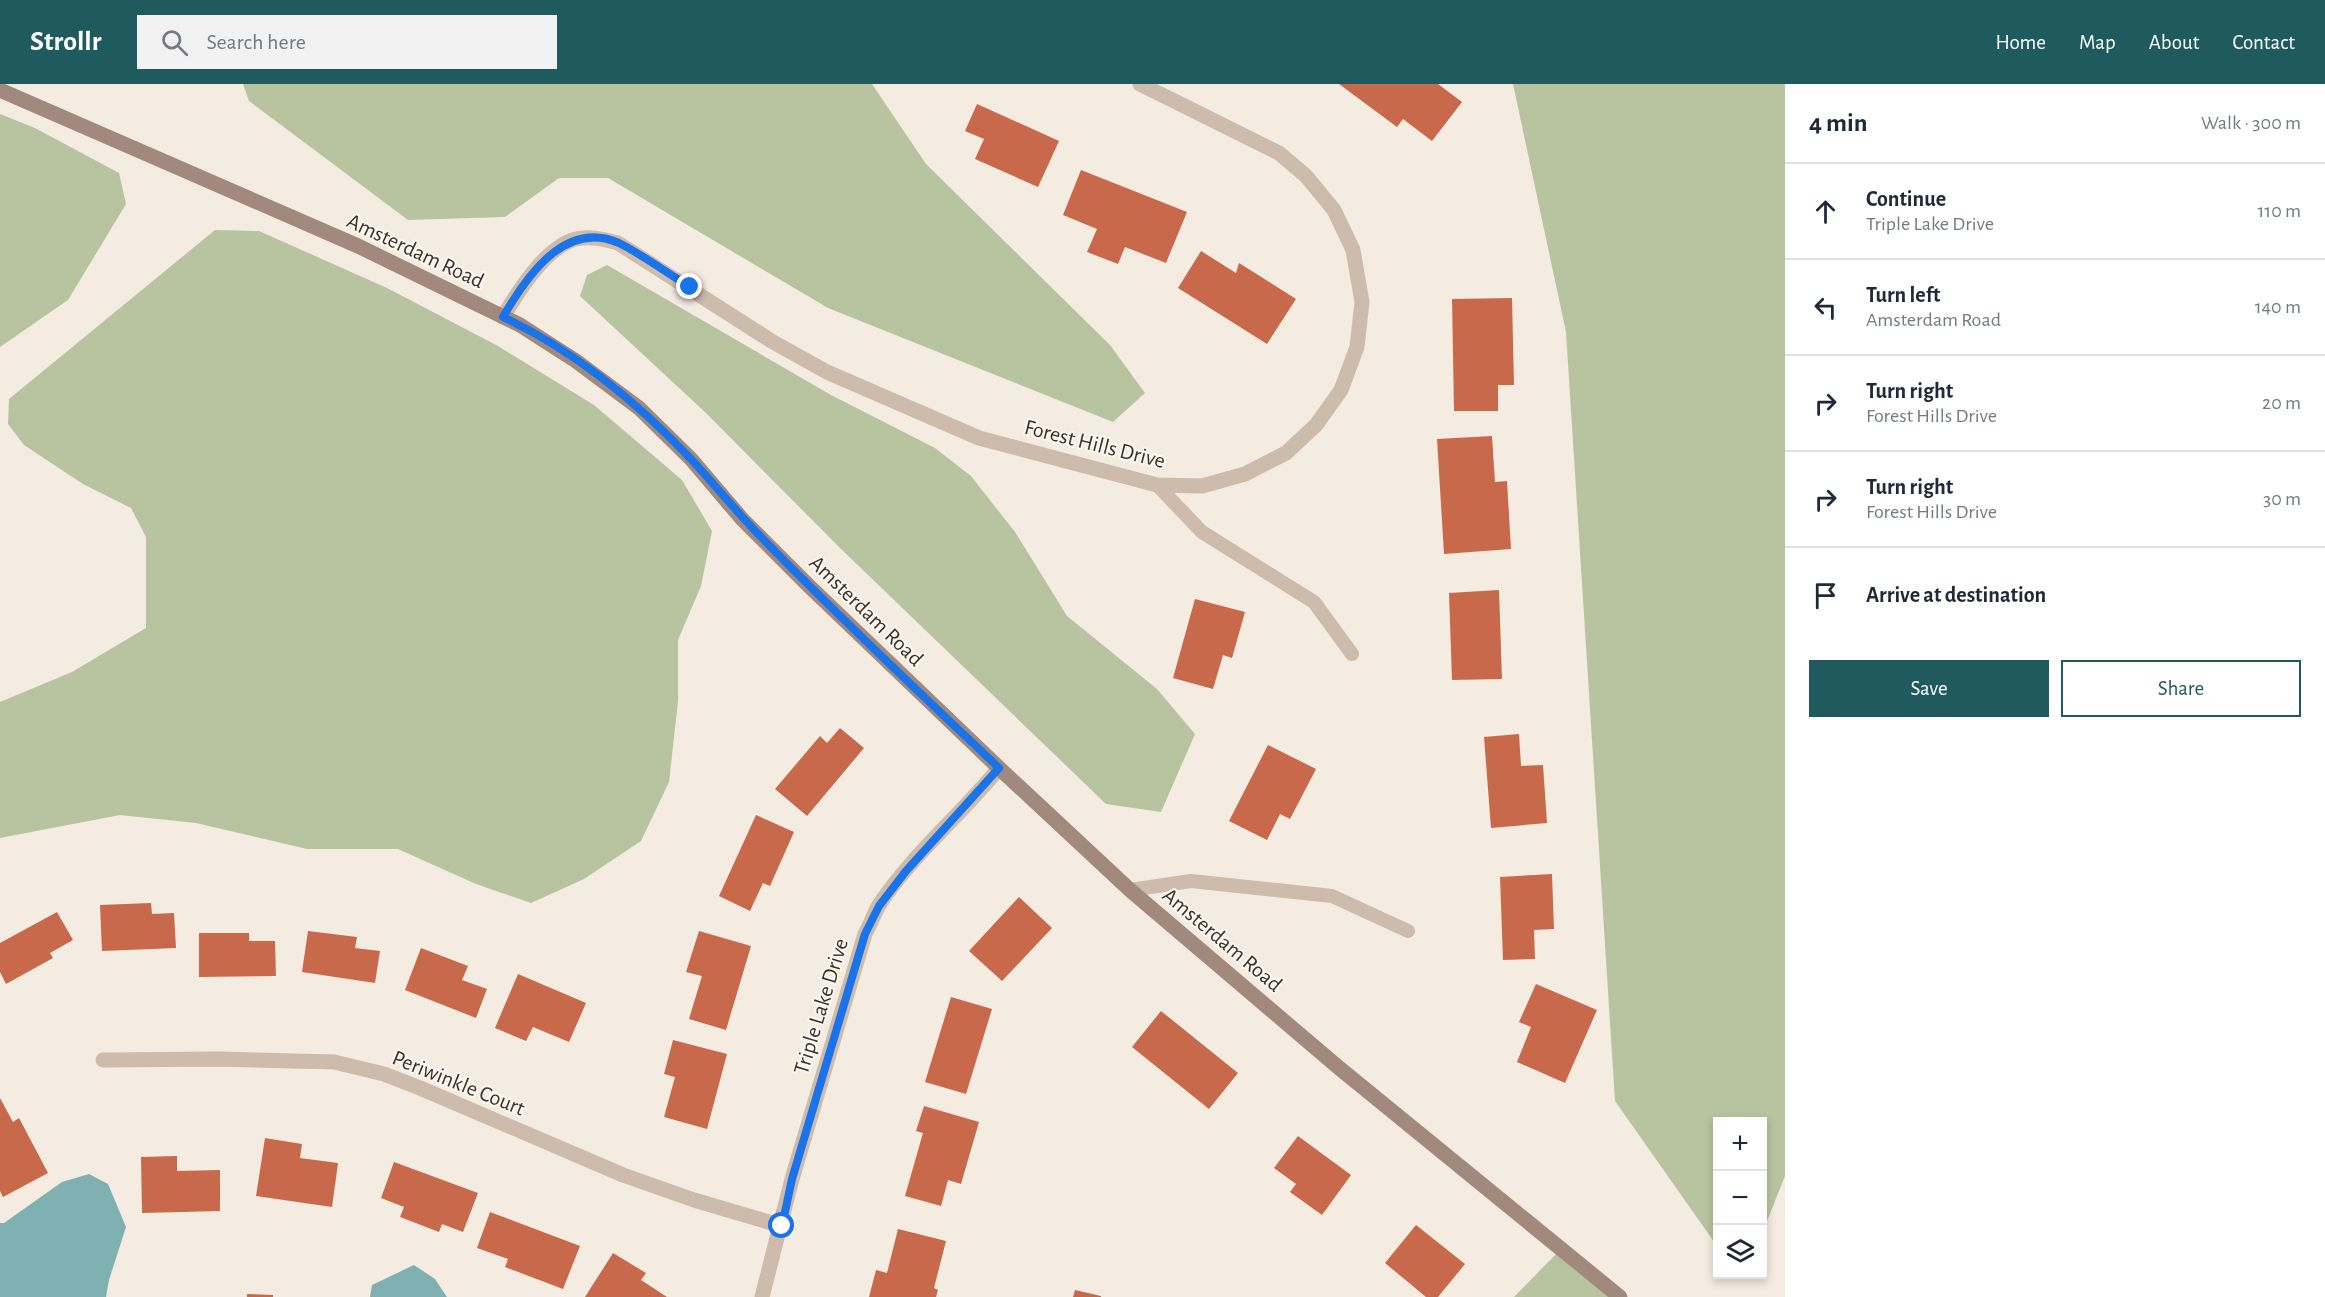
<!DOCTYPE html>
<meta charset="utf-8">
<style>
body{margin:0;font-family:"Alegreya Sans",sans-serif;background:#f2f2f3;color:#1f2937}
.controls{position:absolute;right:18px;bottom:18px;display:grid;overflow:hidden;border-radius:0px;box-shadow:0 3px 9px #0003}
.controls button{width:54px;height:54px;display:grid;place-items:center;padding:0;border:0;border-bottom:2px solid #e0e1e3;background:#fff;color:#1f2937;font:30px sans-serif}
.stop{position:absolute;width:18px;height:18px;margin:-14px;border:4px solid #1a73e8;border-radius:50%;background:#fff}
.stop.end{background:#1a73e8;border-color:#fff;box-shadow:0 2px 6px #0008}
.list{margin:0;padding:0;list-style:none}
h2{display:flex;justify-content:space-between;align-items:center;height:78px;margin:0;padding:0 24px;font-size:26px}
h2 small{font-size:20px;font-weight:400;color:#747a83}
.list li{display:grid;grid-template-columns:39px 1fr auto;gap:18px;align-items:center;box-sizing:border-box;height:96px;padding:0 24px;border-top:2px solid #e0e1e3}
.list b{display:block;font-size:22px;white-space:nowrap}
.list p{margin:0;font-size:20px;white-space:nowrap;color:#747a83}
.list em{font-size:20px;font-style:normal;color:#747a83}
.actions{display:flex;gap:12px;padding:18px 24px}
.actions a{flex:1;padding:14px 0;border:2px solid #1f5a5e;border-radius:0px;text-align:center;font-size:21px;color:#1f5a5e}
.actions .main{background:#1f5a5e;color:#fff}
.icon{flex:none;width:33px;height:33px;fill:none;stroke:currentColor;stroke-width:2;stroke-linecap:round;stroke-linejoin:round}
.map{position:relative;flex:none;width:1785px;height:1213px;overflow:hidden}
header{display:flex;align-items:center;gap:36px;box-sizing:border-box;height:84px;padding:0 30px;background:#1f5a5e;color:#fff}
header strong{font-size:28px}
nav{display:flex;gap:33px;margin-inline-start:auto;font-size:21px}
.search{width:420px;height:54px;background:#f2f2f3;display:flex;align-items:center;gap:15px;box-sizing:border-box;padding:0 21px;border-radius:0px;color:#747a83;font-size:22px}
main{display:flex}
aside{flex:1;background:#fff}
.map>svg:first-child{display:block}
.green{fill:#b8c4a0}
.water{fill:#7fb0b2}
.building{fill:#c8694b}
.lines{fill:none;stroke-linecap:round;stroke-linejoin:round}
.lane{stroke:#cdbbac;stroke-width:14}
.street{stroke:#cdbbac;stroke-width:15}
.secondary{stroke:#a18a7d;stroke-width:15}
.route{stroke:#1a73e8;stroke-width:8}
.labels{text-anchor:middle;stroke-width:4.5;stroke-linejoin:round;paint-order:stroke}
.street-label{font-size:22px;fill:#3b302b;stroke:#fbf5ee}
</style>
<header>
<strong>Strollr</strong>
<div class="search"><svg class="icon" aria-label="search" viewBox="0 0 24 24"><circle cx="10" cy="10" r="6"/><path d="M15 15l6 6"/></svg>Search here</div>
<nav><a>Home</a><a>Map</a><a>About</a><a>Contact</a></nav>
</header>
<main>
<div class="map">
<svg width="1785" height="1213" viewBox="0 0 1785 1213">
<rect width="100%" height="100%" fill="#f4ebe1"/>
<!-- green -->
<path class="green" d="M243,0H872L926,80L1110,261L1145,309L1113,338L828,224L608,94H559L505,133L408,136L249,17Z
M1513,0H1785V1092L1763,1147L1762,1038H1718L1717,1162L1615,1017L1566,248Z
M0,30L35,44L119,89L126,120L68,216L0,263Z
M215,146L259,147L387,204L498,262L594,321L682,396L712,447L701,502L678,556V617L669,698L641,757L584,795L531,819L476,800L398,765H307L196,739L120,731L0,754V618L72,588L146,544V453L131,424L83,400L24,361L8,340L9,315Z
M607,181L831,311L935,364L971,392L1015,448L1067,532L1157,605L1195,650L1161,728L1106,720L840,464L706,329L580,212L587,191Z
M1558,1168L1616,1213H1514Z"/>
<!-- water -->
<path class="water" d="M89,1090L108,1100L126,1143L109,1196L106,1213H0V1139H4L62,1098Z
M414,1181L435,1195L447,1213H370L372,1201Z"/>
<!-- building -->
<path class="building" d="M1339,0H1438L1462,18L1432,57L1403,35L1397,43Z
M977,20L1059,57L1038,103L975,75L984,55L965,47Z
M1081,86L1187,128L1166,179L1125,163L1118,180L1087,168L1097,145L1063,131Z
M1201,167L1236,189L1239,179L1296,215L1267,260L1178,204Z
M1512,214L1514,301H1498V327H1454L1452,215Z
M1492,352L1495,398L1507,397L1511,465L1444,470L1437,355Z
M1499,506L1502,595L1452,596L1449,509Z
M1195,515L1245,528L1232,574L1223,571L1213,605L1173,594Z
M840,644L864,664L807,732L775,705L820,652L827,659Z
M1519,650L1521,682L1543,681L1547,739L1491,744L1484,653Z
M1268,661L1316,685L1290,735L1280,730L1267,756L1229,737Z
M756,731L794,748L770,802L763,799L750,827L719,812Z
M1552,790L1554,845L1534,846L1535,875L1503,876L1500,793Z
M1019,813L1052,844L1002,897L969,867Z
M151,819L152,830L174,829L176,864L102,867L100,821Z
M57,828L73,856L50,869L53,874L6,900L0,888V859Z
M308,847L357,853L355,864L380,867L375,899L302,888Z
M699,847L751,862L726,946L689,935L702,892L686,888Z
M199,849H249V857H275L276,892L199,893Z
M421,864L468,882L462,896L487,905L476,934L405,906Z
M518,890L586,919L569,958L533,943L526,957L495,944Z
M1536,900L1597,926L1565,999L1517,978L1531,943L1519,938Z
M951,913L992,925L966,1010L925,998Z
M1161,927L1238,989L1209,1025L1132,963Z
M673,956L727,970L707,1045L664,1033L675,993L664,990Z
M0,1014L13,1038L19,1034L48,1089L3,1113L0,1107Z
M924,1022L979,1038L961,1100L948,1096L941,1122L905,1112L923,1049L916,1047Z
M1298,1052L1351,1091L1322,1131L1290,1108L1296,1100L1274,1084Z
M265,1054L302,1060L300,1074L338,1079L332,1123L256,1112Z
M177,1072V1087L220,1086V1127L142,1129L141,1073Z
M394,1078L478,1109L463,1148L442,1140L439,1148L400,1133L404,1123L381,1114Z
M490,1128L580,1162L563,1205L505,1183L508,1175L477,1164Z
M1416,1141L1465,1180L1438,1213H1426L1385,1179Z
M898,1145L946,1157L934,1204L938,1206L936,1213H869L876,1186L887,1189Z
M613,1169L646,1189L641,1196L667,1213H585Z
M1075,1206L1101,1212V1213H1073Z
M247,1210L273,1211V1213H247Z"/>
<g class="lines">
<!-- lane -->
<path class="lane" d="M1157,401L1202,448L1314,518L1352,570
M1130,806L1191,797L1332,812L1408,847"/>
<!-- street -->
<path class="street" d="M503,233C517,209 543,167 572,156C587,151 603,155 618,159L773,258L827,288L979,354L1157,401L1202,402L1245,390L1286,369L1316,341L1341,306L1357,263L1362,218L1353,166L1334,126L1306,92L1279,69L1140,0
M103,976L219,975L334,978L384,990L420,1004L623,1091L694,1116L782,1142
M762,1213L792,1095L865,850C870,841 874,830 879,821C912,771 961,731 999,684"/>
<!-- secondary -->
<path class="secondary" d="M0,6L358,162L520,241L576,277L639,324L691,375L742,435L810,503L999,684L1130,806L1338,983L1620,1213"/>
</g>
<g class="lines">
<!-- route -->
<path class="route" d="M690,203C667,189 643,171 619,159C565,135 526,193 503,233C573,266 638,319 691,375C716,402 738,430 764,456C840,534 920,609 999,684L906,787L879,822L865,850L792,1095L782,1142"/>
</g>
<g class="labels">
<!-- street labels -->
<g class="street-label">
<text transform="translate(416 166) rotate(25)" y="8">Amsterdam Road</text>
<text transform="translate(1095 359) rotate(14)" y="8">Forest Hills Drive</text>
<text transform="translate(867 526) rotate(44)" y="8">Amsterdam Road</text>
<text transform="translate(1223 855) rotate(40)" y="8">Amsterdam Road</text>
<text transform="translate(820 922) rotate(-73)" y="8">Triple Lake Drive</text>
<text transform="translate(459 998) rotate(22)" y="8">Periwinkle Court</text>
</g>
</g>
</svg>
<div class="controls">
<button>+</button>
<button>−</button>
<button><svg class="icon" aria-label="layers" viewBox="0 0 24 24"><path d="M12 4l9 5-9 5-9-5zM3 14l9 5 9-5"/></svg></button>
</div>
<div class="stop" style="left:782px;top:1142px"></div>
<div class="stop end" style="left:690px;top:203px"></div>
</div>
<aside>
<h2>4 min<small>Walk · 300 m</small></h2>
<ul class="list">
<li><svg class="icon" aria-label="ahead" viewBox="0 0 24 24"><path d="M12 20V5M6 11l6-6 6 6"/></svg><div><b>Continue</b><p>Triple Lake Drive</p></div><em>110 m</em></li>
<li><svg class="icon" aria-label="left" viewBox="0 0 24 24"><path d="M17 20v-9H6M10 6l-5 5 5 5"/></svg><div><b>Turn left</b><p>Amsterdam Road</p></div><em>140 m</em></li>
<li><svg class="icon" aria-label="right" viewBox="0 0 24 24"><path d="M7 20v-9h11M14 6l5 5-5 5"/></svg><div><b>Turn right</b><p>Forest Hills Drive</p></div><em>20 m</em></li>
<li><svg class="icon" aria-label="right" viewBox="0 0 24 24"><path d="M7 20v-9h11M14 6l5 5-5 5"/></svg><div><b>Turn right</b><p>Forest Hills Drive</p></div><em>30 m</em></li>
<li><svg class="icon" aria-label="arrive" viewBox="0 0 24 24"><path d="M6 21V4h12l-3 4 3 4H6"/></svg><div><b>Arrive at destination</b></div></li>
</ul>
<div class="actions"><a class="main">Save</a><a>Share</a></div>
</aside>
</main>
